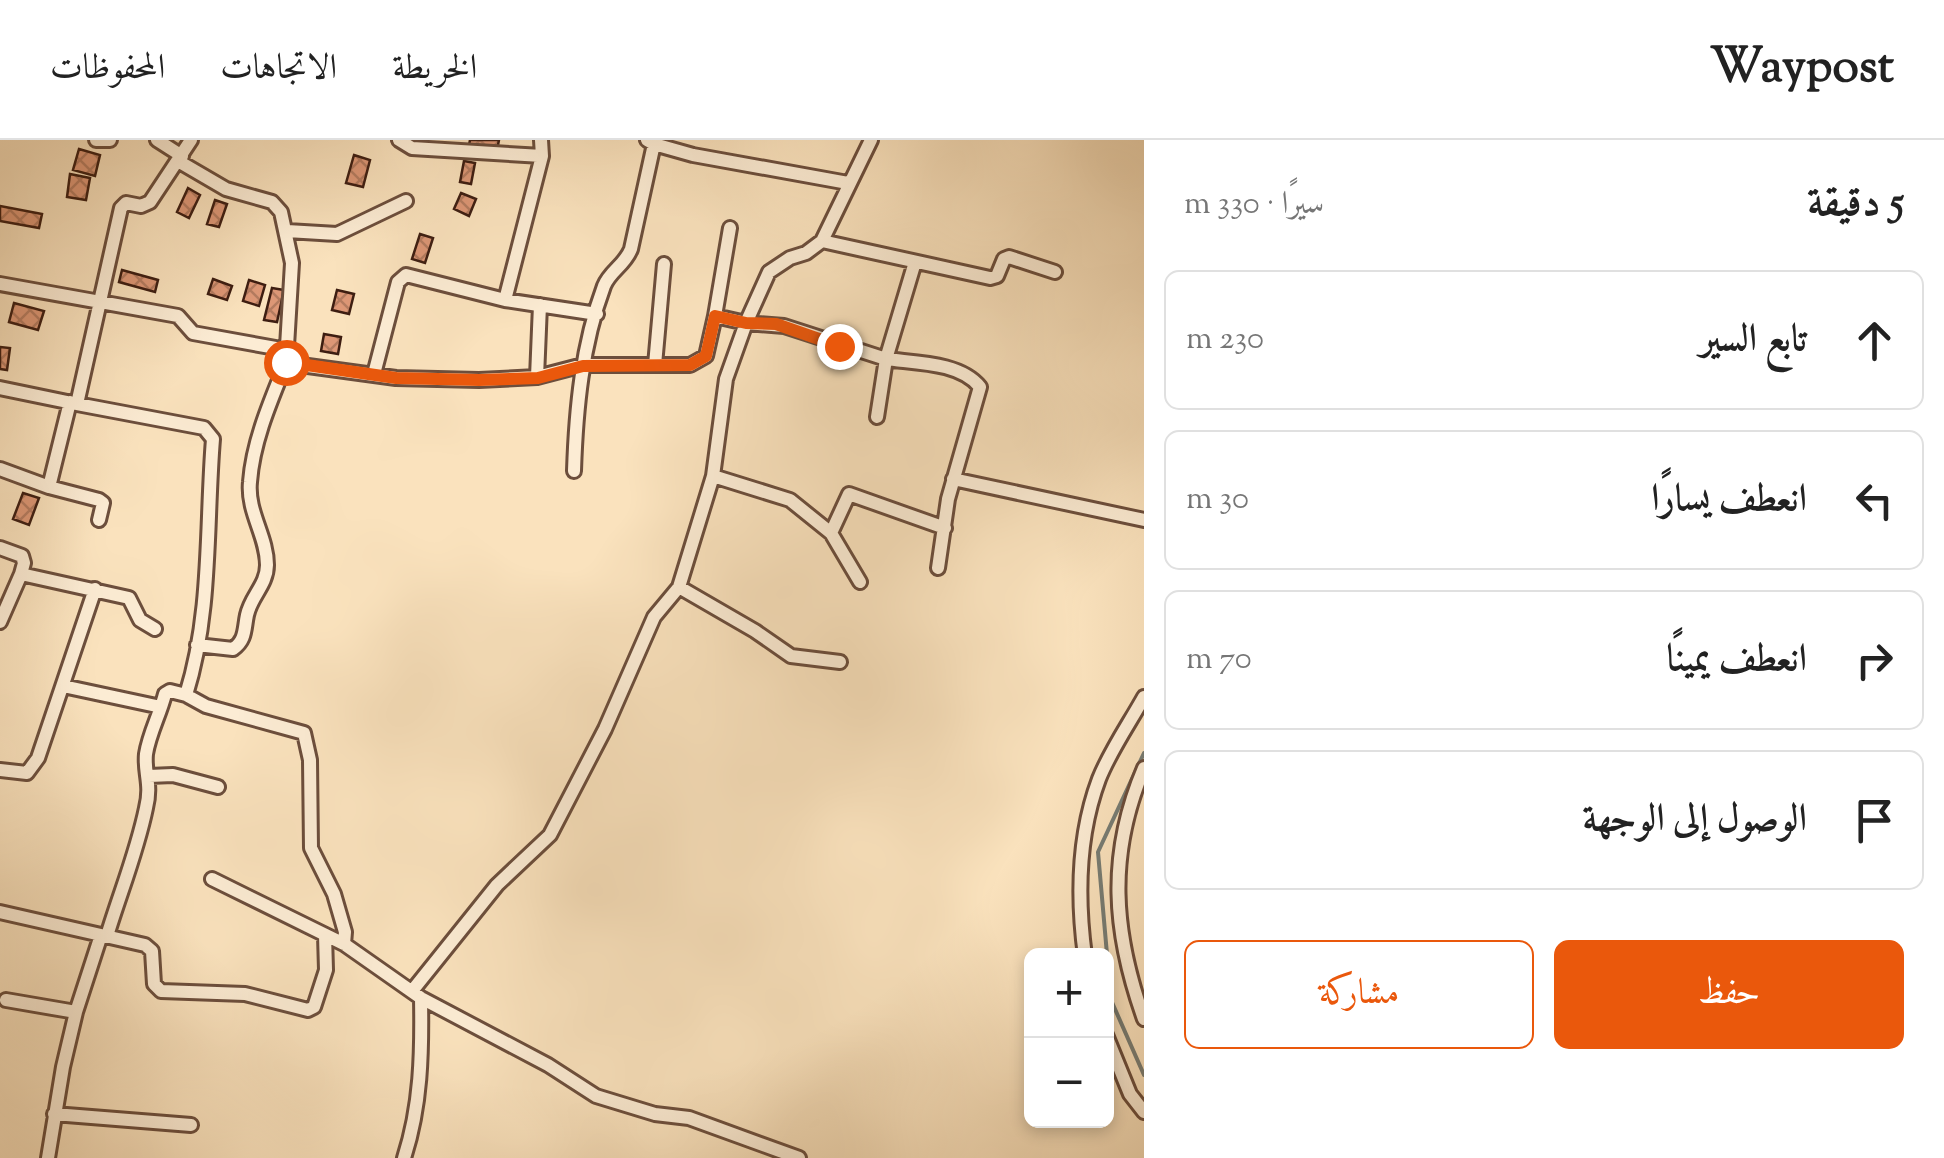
<!DOCTYPE html>
<html lang="ar">
<meta charset="utf-8">
<style>
body{margin:0;font-family:"Sorts Mill Goudy",Amiri,serif;background:#f6f6f6;color:#222;direction:rtl}
.controls{position:absolute;right:30px;bottom:30px;display:grid;overflow:hidden;border-radius:15px;box-shadow:0 5px 15px #0003}
.controls button{width:90px;height:90px;display:grid;place-items:center;padding:0;border:0;border-bottom:2px solid #e0e0e0;background:#fff;color:#222;font:50px sans-serif}
.stop{position:absolute;width:30px;height:30px;margin:-22px;border:8px solid #ea580c;border-radius:50%;background:#fff}
.stop.end{background:#ea580c;border-color:#fff;box-shadow:0 2px 10px #0008}
.list{margin:0;padding:0;list-style:none}
h2{display:flex;justify-content:space-between;align-items:center;height:130px;margin:0;padding:0 40px;font-size:42px}
h2 small{font-size:32px;font-weight:400;color:#767676}
.list li{display:grid;grid-template-columns:65px 1fr auto;gap:30px;align-items:center;box-sizing:border-box;height:140px;margin:0 20px 20px;padding:0 20px;border:2px solid #e0e0e0;border-radius:15px}
.list b{display:block;font-size:38px;white-space:nowrap}
.list em{font-size:32px;font-style:normal;color:#767676}
.actions{display:flex;gap:20px;padding:30px 40px}
.actions a{flex:1;padding:22px 0;border:2px solid #ea580c;border-radius:15px;text-align:center;font-size:35px;color:#ea580c}
.actions .main{background:#ea580c;color:#fff}
.icon{flex:none;width:55px;height:55px;fill:none;stroke:currentColor;stroke-width:2;stroke-linecap:round;stroke-linejoin:round}
.map{position:relative;flex:none;width:1144px;height:1018px;overflow:hidden;direction:ltr}
header{display:flex;align-items:center;gap:60px;box-sizing:border-box;height:140px;padding:0 50px;background:#fff;border-bottom:2px solid #e0e0e0}
header strong{font-size:48px}
nav{display:flex;gap:55px;margin-inline-start:auto;font-size:35px}
main{display:flex}
aside{flex:1;background:#fff}
.map>svg:first-child{display:block}
.lines{fill:none;stroke-linecap:round;stroke-linejoin:round}
.stream{stroke:#787d74;stroke-width:4}
.building{fill:url(#building-cross-hatch);stroke:#3d1d11;stroke-width:2.5}
.street-casing{stroke:#6c4e3c;stroke-width:18}
.street{stroke:#fcecd4;stroke-width:12}
.route{stroke:#ea580c;stroke-width:12}
</style>
<header>
<strong>Waypost</strong>
<nav><a>الخريطة</a><a>الاتجاهات</a><a>المحفوظات</a></nav>
</header>
<main>
<aside>
<h2>5 دقيقة<small>سيرًا · 330 m</small></h2>
<ul class="list">
<li><svg class="icon" aria-label="ahead" viewBox="0 0 24 24"><path d="M12 20V5M6 11l6-6 6 6"/></svg><div><b>تابع السير</b></div><em>230 m</em></li>
<li><svg class="icon" aria-label="left" viewBox="0 0 24 24"><path d="M17 20v-9H6M10 6l-5 5 5 5"/></svg><div><b>انعطف يسارًا</b></div><em>30 m</em></li>
<li><svg class="icon" aria-label="right" viewBox="0 0 24 24"><path d="M7 20v-9h11M14 6l5 5-5 5"/></svg><div><b>انعطف يمينًا</b></div><em>70 m</em></li>
<li><svg class="icon" aria-label="arrive" viewBox="0 0 24 24"><path d="M6 21V4h12l-3 4 3 4H6"/></svg><div><b>الوصول إلى الوجهة</b></div></li>
</ul>
<div class="actions"><a class="main">حفظ</a><a>مشاركة</a></div>
</aside>
<div class="map">
<svg width="1144" height="1018" viewBox="0 0 1144 1018">
<defs>
<pattern id="building-cross-hatch" width="8" height="8" patternUnits="userSpaceOnUse" patternTransform="scale(2.5)"><rect width="8" height="8" fill="#dd9776"/><path d="M0 0l8 8M0 8l8-8" fill="none" stroke="#b47b5f"/></pattern>
</defs>
<rect width="100%" height="100%" fill="#fae2bd"/>
<filter id="stains"><feTurbulence type="fractalNoise" baseFrequency=".002" numOctaves="4"/><feColorMatrix values="0 0 0 0 .2 0 0 0 0 .09 0 0 0 0 .02 0 0 0 .5 -.17"/></filter>
<radialGradient id="worn" r=".72"><stop offset=".6" stop-color="#630" stop-opacity="0"/><stop offset="1" stop-color="#630" stop-opacity=".3"/></radialGradient>
<g class="lines">
<!-- stream -->
<path class="stream" d="M1144,613L1098,712L1111,860L1144,935"/>
</g>
<!-- building -->
<path class="building" d="M470,0H499L497,10L469,5Z
M79,9L100,15L95,36L73,30Z
M354,15L370,20L363,47L346,43Z
M464,21L475,23L471,44L460,42Z
M70,34L90,38L86,60L67,57Z
M188,48L200,55L189,78L177,72Z
M461,53L476,59L469,76L454,69Z
M215,60L227,64L219,87L207,84Z
M0,66L42,74L39,88L0,81Z
M420,94L433,98L425,123L412,119Z
M122,130L158,140L155,152L119,142Z
M213,139L232,146L227,160L208,154Z
M249,140L265,145L259,166L243,161Z
M272,148L284,150L277,182L264,180Z
M337,150L354,154L349,174L332,170Z
M14,163L44,171L38,190L9,182Z
M324,194L341,197L338,214L321,211Z
M0,207L10,208L7,230L0,229Z
M23,353L39,358L29,385L13,379Z"/>
<g class="lines">
<defs>
<path id="street" d="M96,0H110
M157,0L182,16
M399,0L412,8L542,16
M654,4L693,15L848,43
M178,21L226,49L272,62L281,72L292,123L286,223L396,238L479,240L537,237L583,225H690L706,216L715,176
M730,88L715,176L746,183L769,132L790,118L806,113L822,101L871,0
M287,91L337,94L406,61
M822,101L990,138L997,136L1004,119L1009,117L1055,132
M0,144L178,176L193,193L287,210
M505,160L542,16L541,0
M655,225L664,124
M374,234L398,142L406,135L505,160L597,174
M537,237L540,165
M0,248L77,264L121,68L126,63L141,66L150,62L191,0
M77,264L204,288L213,299C206,385 212,472 186,555L170,551L165,554C160,574 149,594 146,614C144,633 152,644 146,668C137,712 120,753 107,796
M877,277L886,219C915,223 960,222 980,247L948,359L938,428
M0,329L49,347L70,262
M574,331C576,269 582,205 604,146C610,131 625,125 631,109L654,4L647,0
M713,336L790,360L831,393L849,354L945,388
M953,339L1144,380
M49,347L99,360L103,363L99,380
M831,393L860,442
M0,408L22,416L24,423L21,434L129,458L140,480L155,489
M679,447L755,491L791,516L840,522
M0,482L21,434
M197,505L233,509C246,500 244,489 247,475C251,456 267,445 267,425C267,396 247,372 250,342C253,301 271,260 286,223
M63,546L161,567
M186,555L206,566L304,593L310,620L311,708L334,754L345,792L344,804
M1144,628C1107,715 1113,792 1144,879
M0,630L27,633L38,618L95,449
M149,636L173,635L218,647
M212,739L344,804L421,858L548,925L596,956L655,974L689,978L799,1018
M0,772L145,805L152,811L154,844L161,851L245,854L308,870L314,867L326,830L325,795
M1085,816C1077,757 1078,695 1099,639C1110,611 1129,584 1144,557
M412,851L497,745L550,695L605,589L654,477L679,447L713,336L726,239L746,183L784,186L886,219L915,122
M6,860L76,872
M1106,895L1130,954L1144,972
M54,974L191,985
M48,1018L63,927L76,872L101,795
M404,1018C421,966 422,913 421,858"/>
</defs>
<!-- street casing -->
<use href="#street" class="street-casing"/>
<!-- street -->
<use href="#street" class="street"/>
</g>
<g class="lines">
<!-- route -->
<path class="route" d="M286,222L396,238L479,240L538,238L583,226L690,225L706,216L715,176L746,183L776,184L839,206"/>
</g>
<rect width="100%" height="100%" filter="url(#stains)"/>
<rect width="100%" height="100%" fill="url(#worn)"/>
</svg>
<div class="controls">
<button>+</button>
<button>−</button>
</div>
<div class="stop" style="left:286px;top:222px"></div>
<div class="stop end" style="left:839px;top:206px"></div>
</div>
</main>
